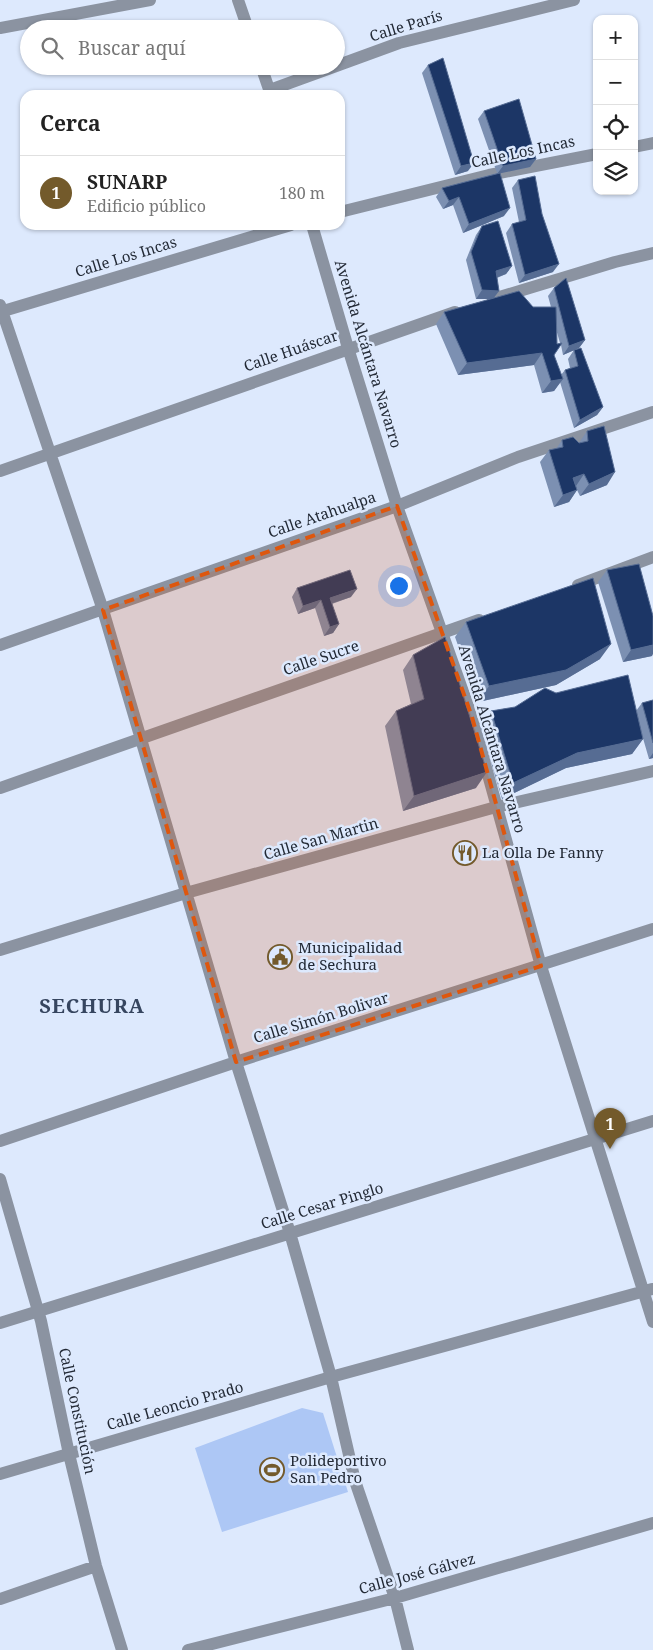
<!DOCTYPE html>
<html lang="es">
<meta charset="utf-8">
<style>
body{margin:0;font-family:"Noto Serif",serif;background:#f6f6f6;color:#222}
.controls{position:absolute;right:15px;top:15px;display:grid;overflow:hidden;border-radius:10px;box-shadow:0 1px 4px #0004}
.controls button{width:45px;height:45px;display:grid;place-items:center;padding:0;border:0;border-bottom:1px solid #e0e0e0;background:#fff;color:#222;font:25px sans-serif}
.you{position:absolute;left:398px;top:585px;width:18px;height:18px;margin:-12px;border:4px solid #fff;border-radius:50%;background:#1a73e8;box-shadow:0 0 0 8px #1a73e833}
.badge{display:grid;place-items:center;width:32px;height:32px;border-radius:50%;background:#735a2b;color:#fff;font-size:16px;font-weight:700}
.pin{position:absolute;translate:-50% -41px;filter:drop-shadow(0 1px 2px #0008)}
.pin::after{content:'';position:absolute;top:26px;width:18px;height:15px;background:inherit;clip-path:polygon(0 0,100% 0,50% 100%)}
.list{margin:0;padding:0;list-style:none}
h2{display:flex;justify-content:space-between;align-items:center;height:65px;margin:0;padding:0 20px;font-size:21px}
h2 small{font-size:16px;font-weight:400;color:#767676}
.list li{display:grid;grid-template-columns:32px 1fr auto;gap:15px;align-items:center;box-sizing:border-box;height:75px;padding:0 20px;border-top:1px solid #e0e0e0}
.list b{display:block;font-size:19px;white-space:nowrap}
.list p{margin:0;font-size:16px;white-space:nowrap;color:#767676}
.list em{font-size:16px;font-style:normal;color:#767676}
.icon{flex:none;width:28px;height:28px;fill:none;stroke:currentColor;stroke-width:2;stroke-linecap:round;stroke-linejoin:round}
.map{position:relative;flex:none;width:653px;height:1650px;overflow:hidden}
.search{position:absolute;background:#fff;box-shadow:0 1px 4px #0004;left:20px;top:20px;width:325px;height:55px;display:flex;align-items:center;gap:12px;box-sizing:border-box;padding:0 18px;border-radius:28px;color:#767676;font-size:19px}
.panel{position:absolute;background:#fff;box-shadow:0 1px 4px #0004;left:20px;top:90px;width:325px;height:140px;border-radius:15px}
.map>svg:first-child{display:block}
.grass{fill:#adc7f5}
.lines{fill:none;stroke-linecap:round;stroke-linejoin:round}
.minor{stroke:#8b93a1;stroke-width:12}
.wall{fill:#7c90b2;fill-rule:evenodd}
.shaded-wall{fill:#566c93}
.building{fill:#1c3666;stroke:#566c93}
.marked{fill:#de570e;fill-opacity:0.2;stroke:#de570e;stroke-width:4;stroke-dasharray:10 6;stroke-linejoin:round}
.labels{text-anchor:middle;stroke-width:5;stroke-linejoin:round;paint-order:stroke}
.street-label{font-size:15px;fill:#232a36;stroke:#dde9fd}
.poi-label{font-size:15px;fill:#232a36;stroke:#dde9fd;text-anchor:start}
.district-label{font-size:20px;font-weight:bold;letter-spacing:1px;fill:#36455f;stroke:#dde9fd}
</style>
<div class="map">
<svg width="653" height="1650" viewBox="0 0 653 1650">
<rect width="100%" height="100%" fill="#dde9fd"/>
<!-- grass -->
<path class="grass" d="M302,1408L323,1413L348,1492L222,1532L195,1448Z"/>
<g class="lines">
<!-- minor -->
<path class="minor" d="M238,0L248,29
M0,28L150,0
M261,66L271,95
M336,66L399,43L574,0
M270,90L336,66
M634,147L653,143
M340,212L489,175L597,154
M312,225L348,348L397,506L472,717L541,966L653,1322
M493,299L615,262L653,253
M0,305L103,610L236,1062L290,1233L331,1377L355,1481L395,1598L408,1650
M0,312L291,225
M0,471L455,312
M578,585L653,557
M0,645L397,506L518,457L653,412
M0,788L479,620
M0,950L186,893L496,807L653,771
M0,1141L236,1062L653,929
M0,1179L41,1321L69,1454L96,1566L122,1650
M0,1323L653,1121
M0,1474L331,1377L652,1289
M0,1599L96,1566
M188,1650L395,1598L653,1523"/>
</g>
<!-- wall -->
<path class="wall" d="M428,65L468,171L455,175L422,73Z
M484,111L536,159L530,167L500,173L504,216L463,233L453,205L443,209L436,197L442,188L497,173L478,119Z
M518,180L553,272L519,283L506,233L512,224L519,222L512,188Z
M482,226L512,266L506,274L497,278L499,291L493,298L533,307H551L548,296L554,288L585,340L579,348L563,355L561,345L554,355L561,375L565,370L570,368L568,359L574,350L603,407L597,415L574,428L560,382L554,391L542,393L534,365L458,375L436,324L444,312L490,299H476L466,260L476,235ZM556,329L560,343L557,344Z
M587,431L607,485L580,496L577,490L569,502L554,507L540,462L549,450L556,449L562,440L579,443Z
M607,570L652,656L623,662L598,582Z
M297,588L351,597L332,604L339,624L333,633L324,636L315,608L298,614L292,597Z
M466,622L600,659L556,685L478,702L455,637Z
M413,655L476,788L403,811L385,726L396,711L411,704L403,670Z
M556,693L636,711L642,703L653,700V758L649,759L638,721L643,739L632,754L566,768L502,799L480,726L491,711L515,707Z"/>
<!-- shaded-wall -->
<path class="shaded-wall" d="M536,159L530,167L497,174L503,166Z
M474,163L468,171L455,175L461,166Z
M459,197L453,205L443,209L449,201Z
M510,208L504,216L463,233L469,224Z
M559,264L553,272L519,283L525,275Z
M512,266L506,274L490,280L496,271Z
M482,290L499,291L493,299H476Z
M585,340L579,348L563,355L569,346Z
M542,353L534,365L458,375L467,363Z
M563,379L554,391L542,393L551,381Z
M603,407L597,415L574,428L580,420Z
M615,472L607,485L580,496L589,484Z
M584,474L576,486L573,478Z
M577,490L569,502L554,507L563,495Z
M357,589L351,597L324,606L330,598Z
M321,600L315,608L298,614L303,606Z
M339,624L333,633L324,636L330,627Z
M611,644L600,659L556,685L478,702L489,686Z
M653,645V654L652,656L623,662L631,650Z
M643,739L632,754L566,768L502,799L513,783L577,753Z
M653,753V758L649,759Z
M487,772L476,788L403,811L414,796Z"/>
<!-- building -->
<path class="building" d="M443,58L474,163L461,166L428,65Z
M519,99L536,159L503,166L484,111Z
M500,173L510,208L469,224L459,197L449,201L442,188Z
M535,176L542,214L559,264L525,275L512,224L526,220L518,180Z
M498,221L512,266L496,271L499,291L482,290L471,252L482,226Z
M566,278L585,340L569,346L554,288Z
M519,291L533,307H556L557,344L562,343L554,355L563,379L551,381L542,353L467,363L444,312Z
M581,348L603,407L580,420L565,370L578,366L574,350Z
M604,426L615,472L589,484L584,474L573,478L577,490L563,495L549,450L563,447L562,440L573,437L579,443L588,441L587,431Z
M639,564L653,616V645L631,650L607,570Z
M350,570L357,589L330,598L339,624L330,627L321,600L303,606L297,588Z
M593,578L611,644L566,670L489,686L466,622Z
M445,637L487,772L414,796L396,711L424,699L413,655Z
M628,675L643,739L577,753L513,783L491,711L515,707L545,688L556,693Z
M653,700V743L642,703Z"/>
<!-- marked area -->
<path class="marked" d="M397,506L472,717L541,966L236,1062L103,610Z"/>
<!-- icons -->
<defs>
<symbol id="restaurant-ring" viewBox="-11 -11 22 22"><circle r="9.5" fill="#dde9fd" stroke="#735a2b" stroke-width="1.5"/><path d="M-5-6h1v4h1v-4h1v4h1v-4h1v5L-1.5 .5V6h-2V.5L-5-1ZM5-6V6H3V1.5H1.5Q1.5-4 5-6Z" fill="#735a2b"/></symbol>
<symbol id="civic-ring" viewBox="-11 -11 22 22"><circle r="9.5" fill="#dde9fd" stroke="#735a2b" stroke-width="1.5"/><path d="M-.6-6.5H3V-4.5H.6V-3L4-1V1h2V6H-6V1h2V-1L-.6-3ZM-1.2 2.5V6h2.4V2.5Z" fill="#735a2b"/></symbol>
<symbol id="stadium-ring" viewBox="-11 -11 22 22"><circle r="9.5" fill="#dde9fd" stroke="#735a2b" stroke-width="1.5"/><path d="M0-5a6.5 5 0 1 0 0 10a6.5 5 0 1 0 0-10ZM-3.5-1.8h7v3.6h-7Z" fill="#735a2b"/></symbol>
</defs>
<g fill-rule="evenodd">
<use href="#restaurant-ring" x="451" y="839" width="28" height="28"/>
<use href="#civic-ring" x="266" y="943" width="28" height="28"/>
<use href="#stadium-ring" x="258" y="1456" width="28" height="28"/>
</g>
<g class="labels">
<!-- street labels -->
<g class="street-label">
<text transform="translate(406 26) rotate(-17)" y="5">Calle París</text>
<text transform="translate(523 152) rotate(-12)" y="5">Calle Los Incas</text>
<text transform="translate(126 257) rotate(-17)" y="5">Calle Los Incas</text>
<text transform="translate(291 351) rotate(-19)" y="5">Calle Huáscar</text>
<text transform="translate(368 354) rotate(73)" y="5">Avenida Alcántara Navarro</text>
<text transform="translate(322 515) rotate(-19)" y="5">Calle Atahualpa</text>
<text transform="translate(321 658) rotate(-19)" y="5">Calle Sucre</text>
<text transform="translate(492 739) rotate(73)" y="5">Avenida Alcántara Navarro</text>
<text transform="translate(321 839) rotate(-16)" y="5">Calle San Martin</text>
<text transform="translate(321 1018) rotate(-17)" y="5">Calle Simón Bolivar</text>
<text transform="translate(322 1206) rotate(-17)" y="5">Calle Cesar Pinglo</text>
<text transform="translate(175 1406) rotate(-16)" y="5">Calle Leoncio Prado</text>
<text transform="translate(77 1411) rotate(78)" y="5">Calle Constitución</text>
<text transform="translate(417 1574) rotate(-15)" y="5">Calle José Gálvez</text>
</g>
<!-- poi labels -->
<g class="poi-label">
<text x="482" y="858">La Olla De Fanny</text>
<text x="298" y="953">Municipalidad<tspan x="298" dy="17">de Sechura</tspan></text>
<text x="290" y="1466">Polideportivo<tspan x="290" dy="17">San Pedro</tspan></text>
</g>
<!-- district labels -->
<g class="district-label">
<text x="92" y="1013">SECHURA</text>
</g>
</g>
</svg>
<div class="controls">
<button>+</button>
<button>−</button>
<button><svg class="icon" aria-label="locate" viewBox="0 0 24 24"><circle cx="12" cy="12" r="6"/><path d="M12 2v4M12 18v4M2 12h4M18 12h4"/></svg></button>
<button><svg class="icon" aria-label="layers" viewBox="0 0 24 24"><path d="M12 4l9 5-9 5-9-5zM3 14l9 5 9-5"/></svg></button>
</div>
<div class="you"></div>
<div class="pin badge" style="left:610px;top:1149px">1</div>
<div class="search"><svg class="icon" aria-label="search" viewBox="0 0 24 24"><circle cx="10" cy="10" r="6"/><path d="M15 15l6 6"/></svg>Buscar aquí</div>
<section class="panel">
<h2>Cerca<small></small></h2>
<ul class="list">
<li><span class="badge">1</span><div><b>SUNARP</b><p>Edificio público</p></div><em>180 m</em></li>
</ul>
</section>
</div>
